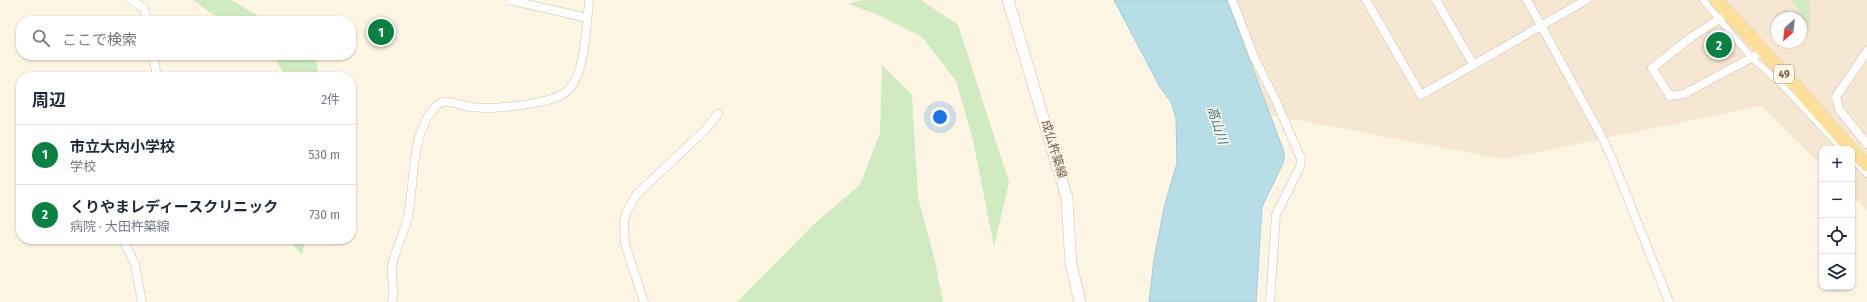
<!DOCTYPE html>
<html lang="ja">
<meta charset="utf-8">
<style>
body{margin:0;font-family:"Fira Sans Condensed","Noto Sans JP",sans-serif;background:#f6f6f7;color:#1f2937}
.controls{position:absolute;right:12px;bottom:12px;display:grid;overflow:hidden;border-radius:8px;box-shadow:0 1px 3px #0004}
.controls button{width:36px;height:36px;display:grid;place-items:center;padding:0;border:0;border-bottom:1px solid #e0e1e3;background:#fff;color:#1f2937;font:20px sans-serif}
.compass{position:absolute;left:1771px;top:12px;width:36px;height:36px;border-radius:50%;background:#fff;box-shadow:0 1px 3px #0004;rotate:207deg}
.you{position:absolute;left:940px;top:117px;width:14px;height:14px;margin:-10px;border:3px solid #fff;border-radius:50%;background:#1a73e8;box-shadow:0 0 0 6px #1a73e833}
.badge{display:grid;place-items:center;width:26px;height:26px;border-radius:50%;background:#0b8043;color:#fff;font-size:13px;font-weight:700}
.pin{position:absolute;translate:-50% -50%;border:2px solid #fff;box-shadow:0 1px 4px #0006}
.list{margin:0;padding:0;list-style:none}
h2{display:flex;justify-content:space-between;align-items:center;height:52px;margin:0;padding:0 16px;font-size:17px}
h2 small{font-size:13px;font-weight:400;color:#747a83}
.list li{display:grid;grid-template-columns:26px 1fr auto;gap:12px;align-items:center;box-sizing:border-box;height:60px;padding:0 16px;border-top:1px solid #e0e1e3}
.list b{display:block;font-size:15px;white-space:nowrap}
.list p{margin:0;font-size:13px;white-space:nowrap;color:#747a83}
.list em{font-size:13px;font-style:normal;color:#747a83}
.icon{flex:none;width:22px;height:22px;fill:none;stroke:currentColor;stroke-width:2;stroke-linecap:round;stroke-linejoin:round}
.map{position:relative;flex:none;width:1867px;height:302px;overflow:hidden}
.search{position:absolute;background:#fff;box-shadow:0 1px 3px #0004;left:16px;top:16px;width:340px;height:44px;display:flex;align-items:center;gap:10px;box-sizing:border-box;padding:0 14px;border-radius:16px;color:#747a83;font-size:15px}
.panel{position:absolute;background:#fff;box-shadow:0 1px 3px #0004;left:16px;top:72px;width:340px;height:172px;border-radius:16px}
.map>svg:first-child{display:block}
.residential{fill:#f5e7d2;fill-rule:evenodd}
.medical{fill:#fbd6d9}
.green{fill:#d0ebc1}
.water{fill:#b7dee7;stroke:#9dcdda}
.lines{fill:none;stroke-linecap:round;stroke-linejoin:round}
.pedestrian-casing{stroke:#d1bfac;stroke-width:7}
.minor-casing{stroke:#d1bfac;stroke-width:9}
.secondary-casing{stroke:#d4bfa9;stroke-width:12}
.primary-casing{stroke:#dbd4cf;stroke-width:14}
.pedestrian{stroke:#fff;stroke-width:6}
.minor{stroke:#fff;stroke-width:8}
.secondary{stroke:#fff;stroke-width:11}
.primary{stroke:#fedf9a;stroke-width:13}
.labels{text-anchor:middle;stroke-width:3;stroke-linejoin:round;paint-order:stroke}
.shield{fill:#fff8eb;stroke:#9f8a79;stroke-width:1}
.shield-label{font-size:11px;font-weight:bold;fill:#765b48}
.street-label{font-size:12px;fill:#765b48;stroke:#fff8eb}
.water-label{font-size:13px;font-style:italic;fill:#417a8b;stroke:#fff8eb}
</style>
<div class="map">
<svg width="1867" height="302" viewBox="0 0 1867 302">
<rect width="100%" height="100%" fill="#fdf5e4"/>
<!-- residential -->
<path class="residential" d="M1202,0H1867V210L1852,195V149H1822V166L1761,106L1503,159L1239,109ZM1777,18H1801V42H1777Z"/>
<!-- medical -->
<path class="medical" d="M1714,29L1734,54L1724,61L1704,38Z"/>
<!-- green -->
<path class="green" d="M193,0H232L266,21H226L209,12Z
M862,0H921L958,25L1009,182L994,247L973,140L956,81L922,37L876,14L848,4Z
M1792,0H1809L1811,29Z
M272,55H315L319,77H287Z
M882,65L912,95L918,197L935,261L943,302H737L813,225L860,185L880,133Z
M288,239H305L302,255Z"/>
<!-- water -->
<path class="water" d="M1114,0H1227L1284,152V161L1262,207L1256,302H1149L1154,259L1164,208L1177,163L1176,118L1171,102L1160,87Z"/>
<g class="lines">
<defs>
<path id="pedestrian" d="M1703,0L1752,58L1780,83L1842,149
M1857,164L1867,174"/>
<path id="minor" d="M131,0L144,8L147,21
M510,0L587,18
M1232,0L1254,57L1276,101L1301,159L1300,167L1276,215L1270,302
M1366,0L1421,95L1586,0
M1436,0L1473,64
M1527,0L1603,139L1615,166L1669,302
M1728,13L1693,36L1652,68L1670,96L1684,94L1764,51
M1867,51L1836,97L1839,109L1867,144
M153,55L157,77
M123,239L135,264L142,302
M392,302C395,290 391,278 392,266C395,249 404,234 408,217C415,182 410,131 437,105C445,98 456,104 465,106C484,110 504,107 523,105C538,102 553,101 566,92C585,79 587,22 589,0
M644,302L625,244L624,223L626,213L636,195L704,131L718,114"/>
<path id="secondary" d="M1008,0L1067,198L1071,264L1080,302"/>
<path id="primary" d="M1716,0L1783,72L1851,149
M1852,150L1867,165"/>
</defs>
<!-- pedestrian casing -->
<use href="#pedestrian" class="pedestrian-casing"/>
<!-- minor casing -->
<use href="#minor" class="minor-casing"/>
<!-- secondary casing -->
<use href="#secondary" class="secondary-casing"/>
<!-- primary casing -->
<use href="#primary" class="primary-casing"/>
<!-- pedestrian -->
<use href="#pedestrian" class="pedestrian"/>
<!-- minor -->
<use href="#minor" class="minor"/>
<!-- secondary -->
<use href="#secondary" class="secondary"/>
<!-- primary -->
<use href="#primary" class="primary"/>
</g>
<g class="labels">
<!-- shield labels -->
<rect class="shield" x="1774" y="65" width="20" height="18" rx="3"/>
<g class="shield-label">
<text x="1784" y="78">49</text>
</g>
<!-- street labels -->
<g class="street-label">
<text transform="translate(1054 149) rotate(73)" y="4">成仏杵築線</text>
</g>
<!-- water labels -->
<g class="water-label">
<text transform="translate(1218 125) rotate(72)" y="5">高山川</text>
</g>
</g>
</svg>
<div class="controls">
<button>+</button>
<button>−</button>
<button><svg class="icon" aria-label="locate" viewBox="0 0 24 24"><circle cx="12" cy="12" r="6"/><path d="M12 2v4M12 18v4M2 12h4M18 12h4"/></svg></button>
<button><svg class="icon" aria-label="layers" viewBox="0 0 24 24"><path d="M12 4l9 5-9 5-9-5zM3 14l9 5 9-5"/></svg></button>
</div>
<svg class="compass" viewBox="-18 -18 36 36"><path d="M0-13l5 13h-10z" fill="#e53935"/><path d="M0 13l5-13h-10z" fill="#747a83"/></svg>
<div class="you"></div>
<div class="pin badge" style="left:381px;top:32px">1</div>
<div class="pin badge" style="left:1719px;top:45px">2</div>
<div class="search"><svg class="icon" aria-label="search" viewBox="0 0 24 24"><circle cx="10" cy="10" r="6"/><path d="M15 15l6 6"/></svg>ここで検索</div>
<section class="panel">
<h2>周辺<small>2件</small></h2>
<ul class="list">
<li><span class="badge">1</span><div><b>市立大内小学校</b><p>学校</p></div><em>530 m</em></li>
<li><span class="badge">2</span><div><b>くりやまレディースクリニック</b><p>病院 · 大田杵築線</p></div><em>730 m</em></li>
</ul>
</section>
</div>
